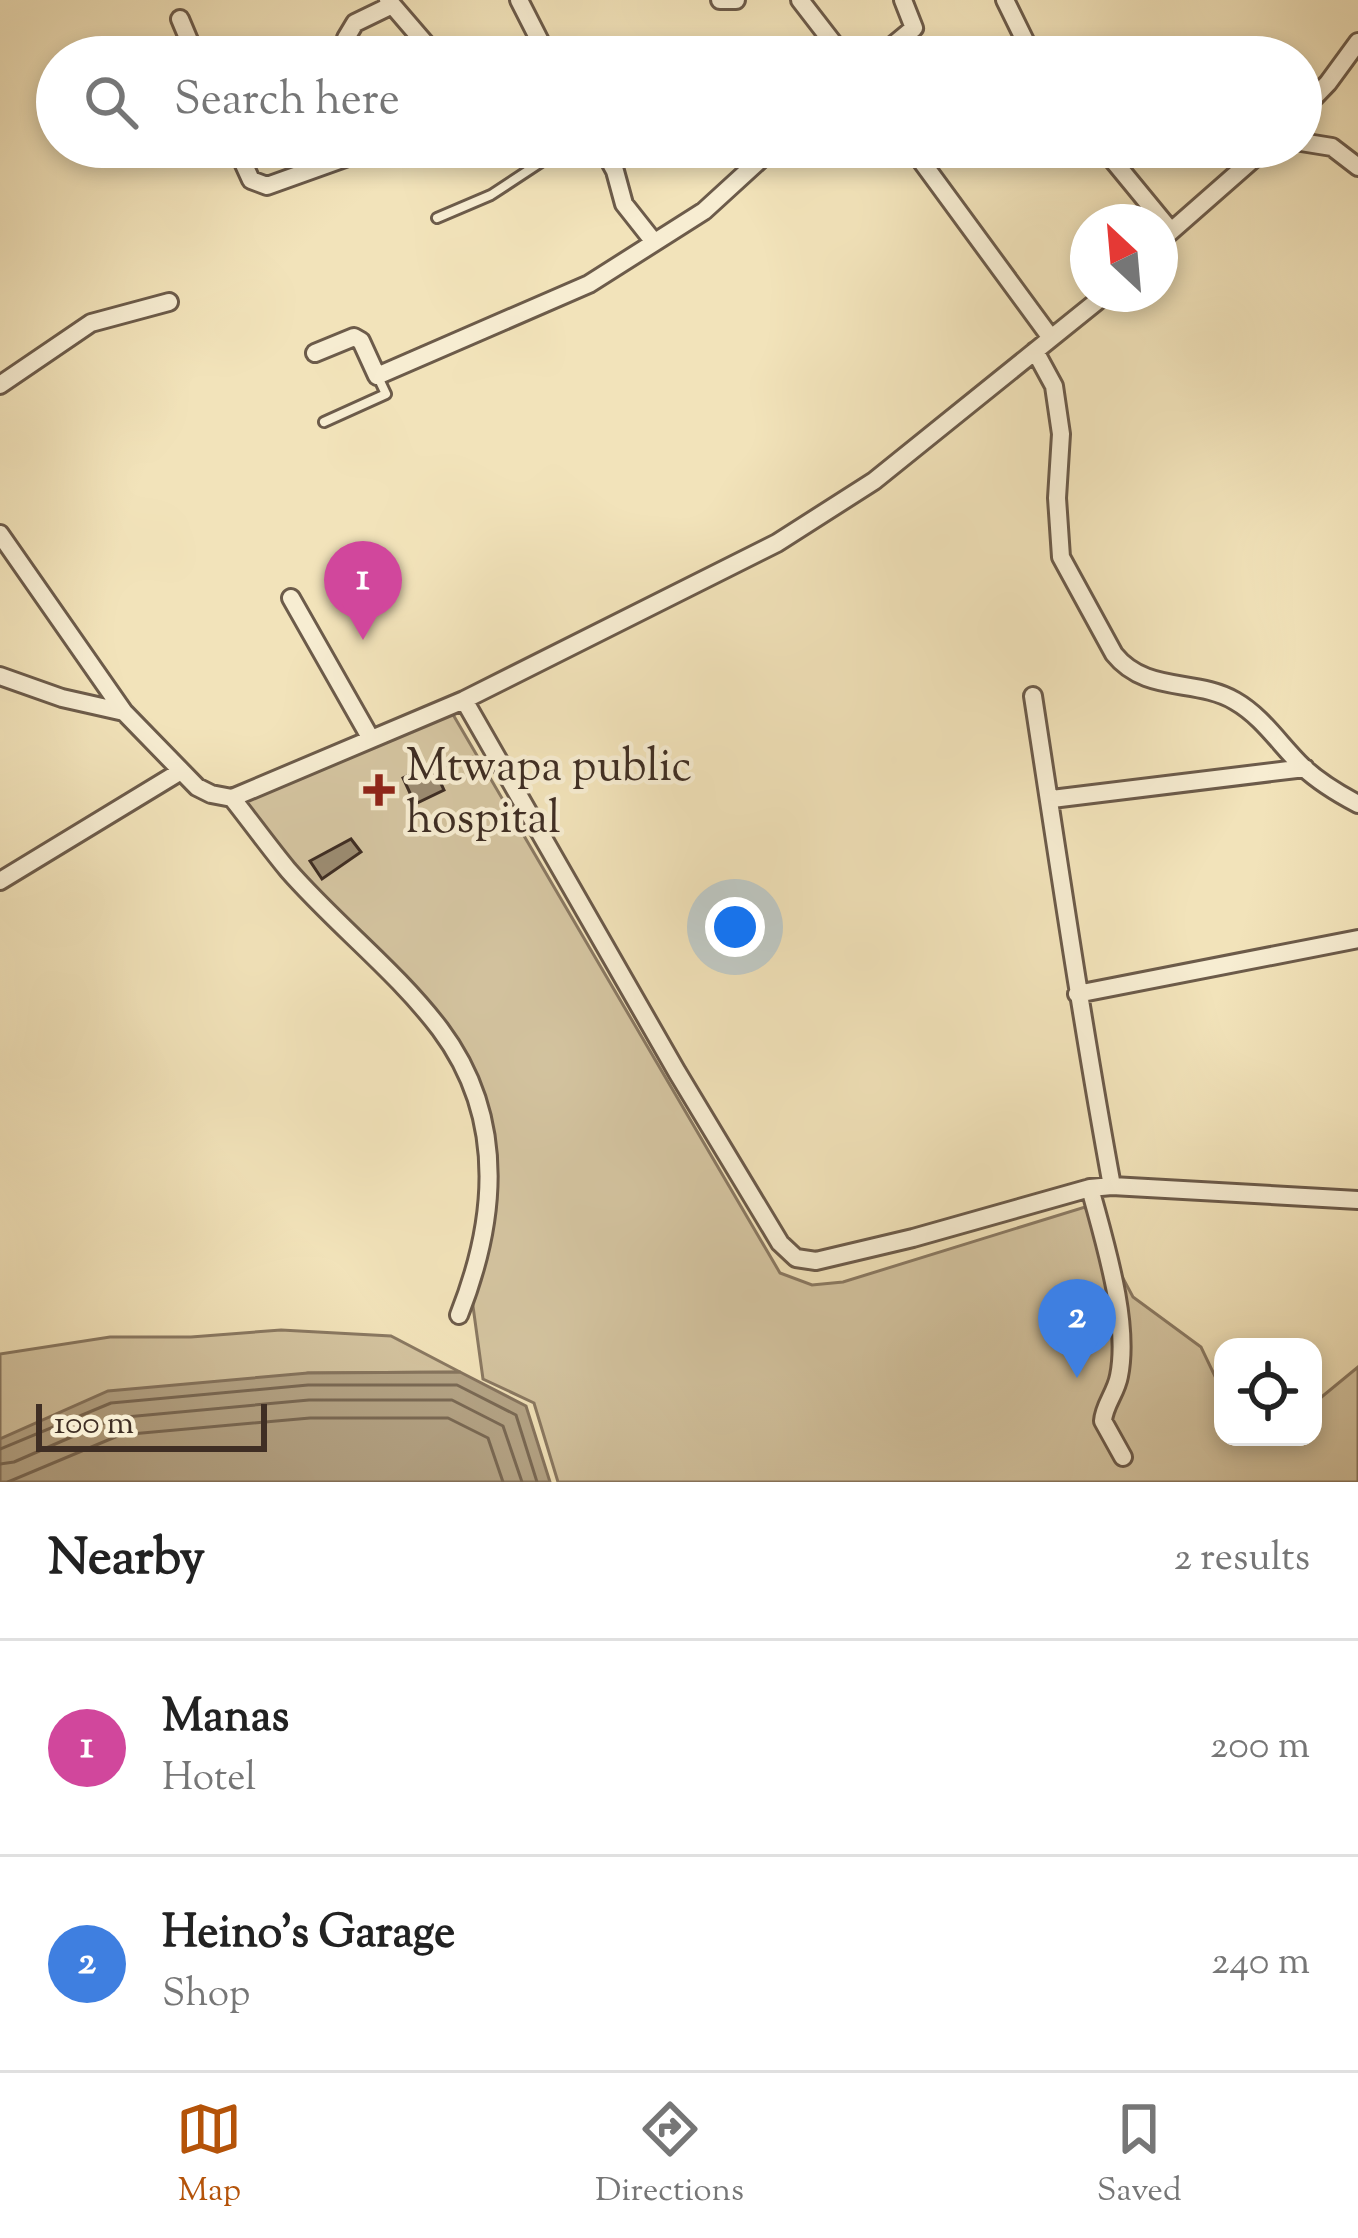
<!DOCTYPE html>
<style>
body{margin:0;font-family:"Sorts Mill Goudy",serif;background:#f2f2f2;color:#222}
.controls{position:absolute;right:36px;bottom:36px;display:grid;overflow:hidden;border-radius:24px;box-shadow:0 6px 18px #0003}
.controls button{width:108px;height:108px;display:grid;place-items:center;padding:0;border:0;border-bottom:3px solid #e0e0e0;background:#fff;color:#222;font:60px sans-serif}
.compass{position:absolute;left:1070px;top:204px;width:108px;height:108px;border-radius:50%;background:#fff;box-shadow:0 6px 18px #0003;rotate:334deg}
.scale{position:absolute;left:36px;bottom:30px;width:231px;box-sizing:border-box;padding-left:12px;border:6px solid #3f2e24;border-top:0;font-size:33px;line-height:42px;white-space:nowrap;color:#3f2e24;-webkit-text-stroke:9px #f7edd2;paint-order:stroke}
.you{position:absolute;left:735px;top:927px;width:42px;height:42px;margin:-30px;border:9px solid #fff;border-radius:50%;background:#1a73e8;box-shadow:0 0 0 18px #1a73e833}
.badge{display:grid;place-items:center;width:78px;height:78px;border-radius:50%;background:#b45309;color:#fff;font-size:39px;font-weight:700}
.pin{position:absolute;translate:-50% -99px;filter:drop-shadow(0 3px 6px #0008)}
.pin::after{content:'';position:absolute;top:63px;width:42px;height:36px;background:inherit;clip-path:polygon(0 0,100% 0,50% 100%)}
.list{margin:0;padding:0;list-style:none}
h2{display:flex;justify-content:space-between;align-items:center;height:156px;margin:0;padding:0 48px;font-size:51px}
h2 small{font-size:39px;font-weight:400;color:#767676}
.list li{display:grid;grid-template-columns:78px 1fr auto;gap:36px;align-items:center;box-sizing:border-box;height:216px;padding:0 48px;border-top:3px solid #e0e0e0}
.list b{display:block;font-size:45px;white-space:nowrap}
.list p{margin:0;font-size:39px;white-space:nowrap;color:#767676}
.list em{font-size:39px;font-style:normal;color:#767676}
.icon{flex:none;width:66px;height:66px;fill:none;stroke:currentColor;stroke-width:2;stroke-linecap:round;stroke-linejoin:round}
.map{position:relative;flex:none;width:1358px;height:1482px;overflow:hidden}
.search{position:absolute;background:#fff;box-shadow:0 6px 18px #0003;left:36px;right:36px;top:36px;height:132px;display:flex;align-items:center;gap:30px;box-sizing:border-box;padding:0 42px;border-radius:66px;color:#767676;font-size:45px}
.sheet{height:588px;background:#fff}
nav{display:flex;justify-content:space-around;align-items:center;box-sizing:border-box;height:168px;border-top:3px solid #e0e0e0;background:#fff;font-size:33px;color:#767676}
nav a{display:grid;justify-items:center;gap:6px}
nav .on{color:#b45309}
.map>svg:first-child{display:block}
.green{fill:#d4c4a0;stroke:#8a7962;stroke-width:3}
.water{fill:#b5a587;stroke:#86755f;stroke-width:3}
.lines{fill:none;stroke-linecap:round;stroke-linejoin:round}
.shore{stroke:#7a6a56;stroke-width:3}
.building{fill:#9c8c72;stroke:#3f2e24;stroke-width:3}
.lane-casing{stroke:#6c5b4a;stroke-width:14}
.street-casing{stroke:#6c5b4a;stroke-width:22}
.lane{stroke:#f7edd2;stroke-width:8}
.street{stroke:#f7edd2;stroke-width:16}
.poi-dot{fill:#8f2418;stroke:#f7edd2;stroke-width:4.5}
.labels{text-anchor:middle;stroke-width:9;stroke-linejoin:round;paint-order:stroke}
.poi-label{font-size:45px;fill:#3f2e24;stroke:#f7edd2;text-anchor:start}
</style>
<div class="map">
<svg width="1358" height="1482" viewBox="0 0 1358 1482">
<rect width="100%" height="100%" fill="#f2e3ba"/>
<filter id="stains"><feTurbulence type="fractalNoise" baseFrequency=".00167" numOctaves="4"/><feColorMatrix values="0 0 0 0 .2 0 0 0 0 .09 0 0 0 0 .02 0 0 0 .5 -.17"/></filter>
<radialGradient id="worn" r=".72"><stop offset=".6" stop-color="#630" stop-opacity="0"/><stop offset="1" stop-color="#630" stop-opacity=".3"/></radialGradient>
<!-- green -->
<path class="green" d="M448,706L780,1273L812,1285L843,1282L1085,1207L1133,1297L1201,1347L1223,1393V1437H1313V1404L1358,1367V1482H558L534,1403L483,1379L472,1299L490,1230L472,1075L239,804Z
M281,1330L391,1336L460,1372L308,1373L0,1439V1354L110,1337H191Z"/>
<!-- water -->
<path class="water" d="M460,1372L526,1406L550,1482H0V1439L108,1391L308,1373Z"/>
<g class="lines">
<!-- shore -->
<path class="shore" d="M0,1449L111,1403L308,1385H457L516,1415L537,1482
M0,1464L14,1462L115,1418L309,1400H452L503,1426L522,1482
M8,1482L120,1435L310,1418H448L488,1438L503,1482"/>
</g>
<!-- building -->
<path class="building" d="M432,764L444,790L415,804L403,778Z
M351,839L361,852L322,879L310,861Z"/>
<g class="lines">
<defs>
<path id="lane" d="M437,218L491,195L564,147
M324,422L386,394L378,377"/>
<path id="street" d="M388,0L437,57
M519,0L548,57
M720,0H736
M800,0L844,57
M1005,0L1033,57
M180,19L196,57
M351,57L346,38L355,23L390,6
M879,57L914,28L903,0
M1301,111L1328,83L1358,42
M1301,142L1332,147L1358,167
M236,147L251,180L267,186L376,147
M602,147L615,171L624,204L654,242
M911,147L1051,338
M1102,147L1171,231
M1160,241L1267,147
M1035,351L1054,386L1061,434L1057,498L1061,557L1114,654C1146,694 1196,678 1235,701C1263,717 1280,745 1303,767C1319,782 1339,794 1358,804
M315,353L354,337L361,341L377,376L589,284L704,211L774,147
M0,385L91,323L169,302
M0,534L124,712L197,787L211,794L232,798L464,700L777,543L874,481L1106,294
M291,598L371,739
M0,676L62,698L124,712
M1033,696C1058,859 1082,1023 1112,1186
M464,700L677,1072L780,1243L796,1258L816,1261L913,1238L1090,1188L1112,1186L1358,1200
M232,798C251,822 269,847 288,870C336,925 396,971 440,1029C506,1117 497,1219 459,1315
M1052,799L1305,768
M0,881L181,771
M1077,994L1358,939
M1090,1188C1104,1241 1130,1321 1119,1376C1116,1393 1104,1405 1103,1421L1123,1457"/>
</defs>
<!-- lane casing -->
<use href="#lane" class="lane-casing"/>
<!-- street casing -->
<use href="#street" class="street-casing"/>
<!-- lane -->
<use href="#lane" class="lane"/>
<!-- street -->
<use href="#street" class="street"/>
</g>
<!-- markers -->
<path class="poi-dot" d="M373 772h12v12h12v12h-12v12h-12v-12h-12v-12h12z"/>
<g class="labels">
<!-- poi labels -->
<g class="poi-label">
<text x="406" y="780">Mtwapa public<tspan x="406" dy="52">hospital</tspan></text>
</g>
</g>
<rect width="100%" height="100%" filter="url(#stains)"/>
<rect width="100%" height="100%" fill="url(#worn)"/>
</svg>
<div class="controls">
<button><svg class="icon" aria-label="locate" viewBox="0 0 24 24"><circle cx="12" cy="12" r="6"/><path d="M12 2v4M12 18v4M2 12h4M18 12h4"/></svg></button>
</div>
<svg class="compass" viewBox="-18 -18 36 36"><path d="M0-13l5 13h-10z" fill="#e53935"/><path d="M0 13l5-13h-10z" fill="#767676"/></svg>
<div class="scale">100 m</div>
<div class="you"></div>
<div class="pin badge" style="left:363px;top:640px;background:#d1479c">1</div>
<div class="pin badge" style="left:1077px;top:1378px;background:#3f7fe0">2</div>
<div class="search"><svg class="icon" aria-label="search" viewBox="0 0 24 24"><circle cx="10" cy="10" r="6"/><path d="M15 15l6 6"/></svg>Search here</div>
</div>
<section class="sheet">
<h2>Nearby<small>2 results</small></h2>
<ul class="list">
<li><span class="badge" style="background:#d1479c">1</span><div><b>Manas</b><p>Hotel</p></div><em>200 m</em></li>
<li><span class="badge" style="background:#3f7fe0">2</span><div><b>Heino's Garage</b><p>Shop</p></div><em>240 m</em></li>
</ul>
</section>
<nav>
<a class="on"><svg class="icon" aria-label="map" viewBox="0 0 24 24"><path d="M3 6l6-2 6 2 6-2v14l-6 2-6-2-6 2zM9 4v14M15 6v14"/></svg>Map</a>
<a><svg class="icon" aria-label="directions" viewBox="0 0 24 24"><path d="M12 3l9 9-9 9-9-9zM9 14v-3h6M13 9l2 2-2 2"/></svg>Directions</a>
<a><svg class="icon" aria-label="saved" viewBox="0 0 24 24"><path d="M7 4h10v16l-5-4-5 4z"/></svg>Saved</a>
</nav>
